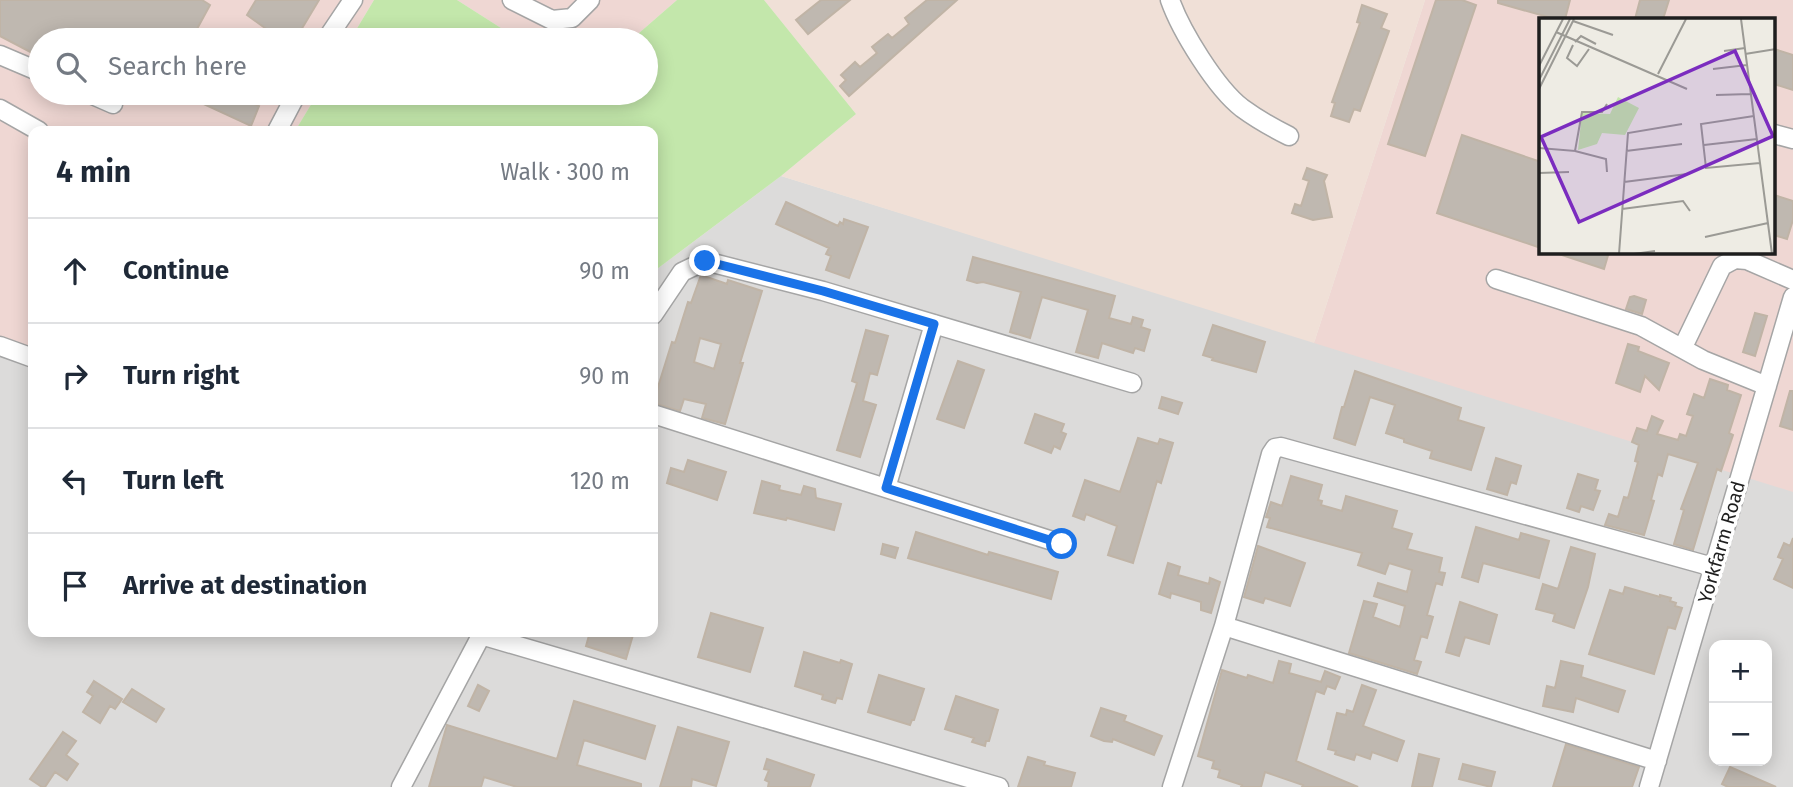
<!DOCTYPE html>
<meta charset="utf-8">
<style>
body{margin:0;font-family:"Fira Sans",sans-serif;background:#f6f6f7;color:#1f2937}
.controls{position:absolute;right:21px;bottom:21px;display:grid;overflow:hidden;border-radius:14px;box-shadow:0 4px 18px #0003}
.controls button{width:63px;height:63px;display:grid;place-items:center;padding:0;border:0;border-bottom:2px solid #e0e1e3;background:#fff;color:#1f2937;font:35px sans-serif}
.stop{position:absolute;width:21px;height:21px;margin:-16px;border:5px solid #1a73e8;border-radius:50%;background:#fff}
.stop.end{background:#1a73e8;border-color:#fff;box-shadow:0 2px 7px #0008}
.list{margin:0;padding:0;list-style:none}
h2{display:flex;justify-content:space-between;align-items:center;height:91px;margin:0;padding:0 28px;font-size:30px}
h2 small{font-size:23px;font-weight:400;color:#747a83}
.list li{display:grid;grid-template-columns:46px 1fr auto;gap:21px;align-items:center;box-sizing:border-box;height:105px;padding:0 28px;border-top:2px solid #e0e1e3}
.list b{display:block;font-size:26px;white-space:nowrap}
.list em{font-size:23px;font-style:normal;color:#747a83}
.icon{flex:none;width:38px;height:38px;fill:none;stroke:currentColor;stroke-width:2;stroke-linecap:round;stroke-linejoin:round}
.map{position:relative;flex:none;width:1793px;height:787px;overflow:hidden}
.search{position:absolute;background:#fff;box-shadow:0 4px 18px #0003;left:28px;top:28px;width:630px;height:77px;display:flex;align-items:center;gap:18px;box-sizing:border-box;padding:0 24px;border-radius:38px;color:#747a83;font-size:26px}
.panel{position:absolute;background:#fff;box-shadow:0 4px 18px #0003;left:28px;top:126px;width:630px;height:511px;border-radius:14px}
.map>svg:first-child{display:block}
.residential{fill:#dcdbda;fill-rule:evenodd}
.commercial{fill:#efd7d3;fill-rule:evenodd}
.military{fill:#f0e0d7}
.grass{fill:#c3e7ab}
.building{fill:#bfb8b0;stroke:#c0b4a6;stroke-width:2;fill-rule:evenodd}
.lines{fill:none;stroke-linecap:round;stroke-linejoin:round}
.minor-casing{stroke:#a5a5a5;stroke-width:21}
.minor{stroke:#fff;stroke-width:18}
.route{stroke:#1a73e8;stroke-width:9}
.labels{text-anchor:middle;stroke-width:7;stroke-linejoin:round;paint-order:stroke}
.street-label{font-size:19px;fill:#1e1e1e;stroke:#fff}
.inset-road{fill:none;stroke:#9b9a95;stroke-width:2}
.view{fill:#7b2cbf;fill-opacity:0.15;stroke:#7b2cbf;stroke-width:3.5}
.inset-edge{fill:none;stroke:#1e1e1e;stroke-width:3.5}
</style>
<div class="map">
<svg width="1793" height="787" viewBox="0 0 1793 787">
<rect width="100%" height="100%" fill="#eeece4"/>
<!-- residential -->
<path class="residential" d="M781,176L1793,490V787H0V352L33,370V632H653V272ZM1714,645H1767V761H1714Z"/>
<!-- commercial -->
<path class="commercial" d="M0,0H374L350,40H40V93H318L295,131H33V370L0,352Z
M457,0H677L631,40H520Z
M1425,0H1793V492L1314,343ZM1541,19H1774V252H1541Z"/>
<!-- military -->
<path class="military" d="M764,0H1425L1314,343L781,176L856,114Z"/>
<!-- grass -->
<path class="grass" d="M374,0H457L520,40H350Z
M677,0H764L856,114L781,176L653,272V131H295L318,93H646V40H631Z"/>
<!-- building -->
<path class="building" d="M0,0H202L210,5L191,40H40V57L0,36Z
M256,0H319L295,40H287L269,31L247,15Z
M821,0H850L808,34L796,20Z
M927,0H957L849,96L840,86L846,80L841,75L855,62L860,67L877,53L872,47L888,34L892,38L909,24L905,18Z
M1436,0H1462L1476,5L1425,156L1388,144Z
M1498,0H1570L1565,19H1555L1498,3Z
M1640,0H1669L1663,19H1635Z
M1362,5L1387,14L1381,28L1389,31L1360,111L1354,109L1349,122L1331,116L1335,103L1332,102L1360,23L1357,22Z
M1774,49L1793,55V90L1774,84Z
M180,93H227L259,106L251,126Z
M1462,135L1541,162V248L1437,213Z
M1307,168L1327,175L1324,181L1332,217L1313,220L1292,213L1295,204L1301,206L1309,181L1303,179Z
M1774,195L1793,201V220L1787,239L1774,235Z
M786,202L838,226L840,222L843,224L844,219L868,227L849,278L826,270L831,256L826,254L829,248L776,224Z
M1559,252H1609L1604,269L1559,254Z
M973,257L1115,296L1109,318L1131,324L1133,317L1143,320L1141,327L1150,330L1144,351L1135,348L1133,353L1102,343L1098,358L1076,352L1088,310L1042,297L1030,338L1010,332L1021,292L983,282L977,283L967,280Z
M701,275L727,284L728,280L762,291L740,363H743L725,424L702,418L706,404L684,399L680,411L653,403L672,342L675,343L688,302L691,303ZM700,338L721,344L714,369L694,362Z
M1634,296L1646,300L1642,314L1626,309L1630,297Z
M1755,313L1767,316L1755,356L1743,352Z
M1213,325L1265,342L1256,372L1212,360L1213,358L1203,355Z
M866,330L888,336L877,375L870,373L863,401L876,405L860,457L837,450L857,383L852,381Z
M1628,344L1639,347L1638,351L1669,363L1659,390L1645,376L1640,392L1616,383Z
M958,361L984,370L964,428L937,419Z
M1355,371L1461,408L1458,420L1484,428L1471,470L1430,458L1432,451L1404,442V439L1386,433L1395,405L1370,397L1355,445L1334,438L1342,407H1344Z
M1710,379L1728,385L1727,390L1741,395L1729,433L1733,435L1721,471L1717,469L1693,550L1674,544L1684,510L1681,509L1698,463L1668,454L1662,476L1658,474L1651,500L1654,501L1644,535L1605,525L1609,514L1618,517L1624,497L1628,498L1638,462L1635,461L1639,445L1632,442L1637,428L1647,431L1652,416L1663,421L1657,434L1678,440L1680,434L1686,436L1693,416L1687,414L1694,394L1704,398Z
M1790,391H1793V430L1780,426Z
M1162,397L1182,403L1178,414L1159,408Z
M1035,414L1064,424L1061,432L1066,434L1060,449L1054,446L1051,453L1025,443Z
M1138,438L1158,444L1160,439L1173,443L1161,483L1157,481L1133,563L1108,555L1117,526L1086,514L1084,520L1073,516L1085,480L1120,492Z
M1496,458L1521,466L1516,484L1511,482L1507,495L1487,489Z
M688,460L726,472L717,500L667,483L671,468L684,472Z
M1578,474L1598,480L1595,490L1600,491L1593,510L1581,506L1579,512L1567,508Z
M1291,476L1322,485L1318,500L1322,501L1321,505L1342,511L1346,496L1397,511L1392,528L1412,534L1407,549L1442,558L1439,572L1445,573L1442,585L1436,583L1427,615L1433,617L1427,638L1421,636L1414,660L1421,662L1417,674L1349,653L1364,601L1377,604L1373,617L1400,627L1405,606L1374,596L1378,583L1407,592L1412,570L1389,563L1385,574L1358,565L1362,553L1267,527L1270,518L1266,517L1271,502L1282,506Z
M762,481L780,486L779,490L801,495L804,486L815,489L816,498L841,504L834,530L787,518L786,520L754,513Z
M1476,527L1519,540L1521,533L1549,541L1539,578L1483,563L1478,582L1462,577Z
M916,532L988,555L989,552L1058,572L1051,599L908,558Z
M1793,538V588L1774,579L1783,559L1778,557L1784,543L1790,546Z
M883,544L898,548L895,558L881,554Z
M1258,546L1305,563L1290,606L1265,598L1263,603L1244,597Z
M1571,547L1595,554L1588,587L1574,628L1553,621L1555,614L1536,609L1543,584L1558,589Z
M1168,563L1180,567L1178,575L1209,584L1210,578L1220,582L1211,613L1201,610V602L1171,593L1170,598L1159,594Z
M1625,587L1660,597V595L1671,598L1670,601L1676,603L1675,606L1682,608L1675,629L1668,627L1654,674L1589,654L1610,590L1623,594Z
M1460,602L1497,615L1489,644L1465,637L1459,656L1446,652Z
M711,613L763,628L750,672L698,657Z
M590,632H622L633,635L626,659L586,646Z
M804,652L840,663L841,660L852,664L842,699L837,698L835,703L822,699L823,695L795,686Z
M1279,661L1291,664L1289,673L1321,682L1325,671L1340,677L1335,689L1327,686L1324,694L1316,691L1296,761L1358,787H1302L1303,785L1265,772L1261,787H1241L1242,785L1218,777L1220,770L1212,768L1214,761L1198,756L1222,670L1247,678L1248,675L1273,683Z
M1561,661L1583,666L1581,677L1625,691L1618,712L1576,698L1573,712L1543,706L1547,686L1555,688Z
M879,675L924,689L914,720H912L910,725L868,712Z
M94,681L122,699L115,709L110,706L100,723L83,712L93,696L87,692Z
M478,685L489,691L479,711L468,706Z
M1362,685L1376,690L1363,726L1404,741L1397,761L1372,752L1370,759L1356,754L1354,760L1335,754L1336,751L1328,749L1337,713L1346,715L1347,710L1353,712Z
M132,689L164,709L156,722L123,702Z
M956,696L998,710L989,741H986L985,746L972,742L974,738L945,729Z
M574,701L655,726L645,759L584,740L577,765L641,784V787H517L484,777L481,787H429L447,725L557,759Z
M1101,708L1126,716L1124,721L1162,736L1154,755L1113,739L1112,742L1104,741L1091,736Z
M678,727L729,742L716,786L692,779L691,787H660Z
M63,732L76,741L66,755L78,764L67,780L55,772L45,787H42L30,779Z
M1566,744L1639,767L1632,787H1553Z
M1419,754L1439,759L1432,787H1412Z
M1028,757L1045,762L1044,765L1075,773L1071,787H1018Z
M767,759L814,775L810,787H768L769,782L765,780L769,770L764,769Z
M1463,764L1495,772L1491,787L1459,779Z
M1730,767L1776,787H1728L1722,784Z"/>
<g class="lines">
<defs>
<path id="minor" d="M512,0L552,20L572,18L590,0
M1170,0C1181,31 1216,88 1242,108C1257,119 1273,128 1289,136
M326,40L353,0
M0,55L40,72
M88,93L113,104
M0,109L39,131
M277,131L297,93
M1774,134L1793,139
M1496,279L1641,326L1703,360L1767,386
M653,315L682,272L705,261L823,291L1132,383
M0,346L33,358
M1683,347L1722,266L1735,259L1747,260L1793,280
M653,414L1062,544
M886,488L934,324
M1224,626L1657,761
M481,635L999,787
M401,787L483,632
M1172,787L1224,626L1271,454L1275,448L1281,447L1713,567
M1649,787L1793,297"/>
</defs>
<!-- minor casing -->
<use href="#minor" class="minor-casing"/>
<!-- minor -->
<use href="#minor" class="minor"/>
</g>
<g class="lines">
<!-- route -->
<path class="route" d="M705,261L823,291L934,324L886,488L1062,544"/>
</g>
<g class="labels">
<!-- street labels -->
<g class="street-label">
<text transform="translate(1721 542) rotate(-74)" y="7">Yorkfarm Road</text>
</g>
</g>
<!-- overview -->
<g transform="translate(1539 18)">
<rect width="236" height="236" fill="#eeece4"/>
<path d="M79,79L100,90L86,117L63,115L58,126L39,132L43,95L71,96Z" fill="#c3e7ab"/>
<path class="inset-road" d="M202,1L233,236M34,3L74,17M17,14L148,71M36,24L42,18L57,26M34,27L28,40L38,48L50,31M185,33L206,30M206,36L237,31M0,48L24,1M174,51L208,47M119,56L147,1M0,62L31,1M0,71L35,1M177,77L211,76M215,98L162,106L167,150L221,145M165,127L218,121M0,130L36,133L43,94H63L68,86M36,133L67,141L68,154M87,133L143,126M0,155L30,154M85,164L148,156M83,191L144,183L151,193M166,219L229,205M80,236L89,115L143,106M95,236L116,233"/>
<path class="view" d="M196,33L234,118L40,204L2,119Z"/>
<rect width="236" height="236" class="inset-edge"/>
</g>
</svg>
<div class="controls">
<button>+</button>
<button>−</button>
</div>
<div class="stop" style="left:1062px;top:544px"></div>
<div class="stop end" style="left:705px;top:261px"></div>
<div class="search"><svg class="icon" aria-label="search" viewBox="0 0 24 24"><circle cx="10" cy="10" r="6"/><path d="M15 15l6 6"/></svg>Search here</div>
<section class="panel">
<h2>4 min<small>Walk · 300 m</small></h2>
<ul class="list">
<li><svg class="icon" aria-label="ahead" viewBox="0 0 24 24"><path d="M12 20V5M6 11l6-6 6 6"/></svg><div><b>Continue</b></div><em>90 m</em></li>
<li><svg class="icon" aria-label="right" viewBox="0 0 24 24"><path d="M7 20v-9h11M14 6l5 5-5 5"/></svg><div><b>Turn right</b></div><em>90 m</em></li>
<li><svg class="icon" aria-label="left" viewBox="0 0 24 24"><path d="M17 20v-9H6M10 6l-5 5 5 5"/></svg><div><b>Turn left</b></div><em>120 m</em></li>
<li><svg class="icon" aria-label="arrive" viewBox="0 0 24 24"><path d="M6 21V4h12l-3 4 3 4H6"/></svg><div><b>Arrive at destination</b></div></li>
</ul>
</section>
</div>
